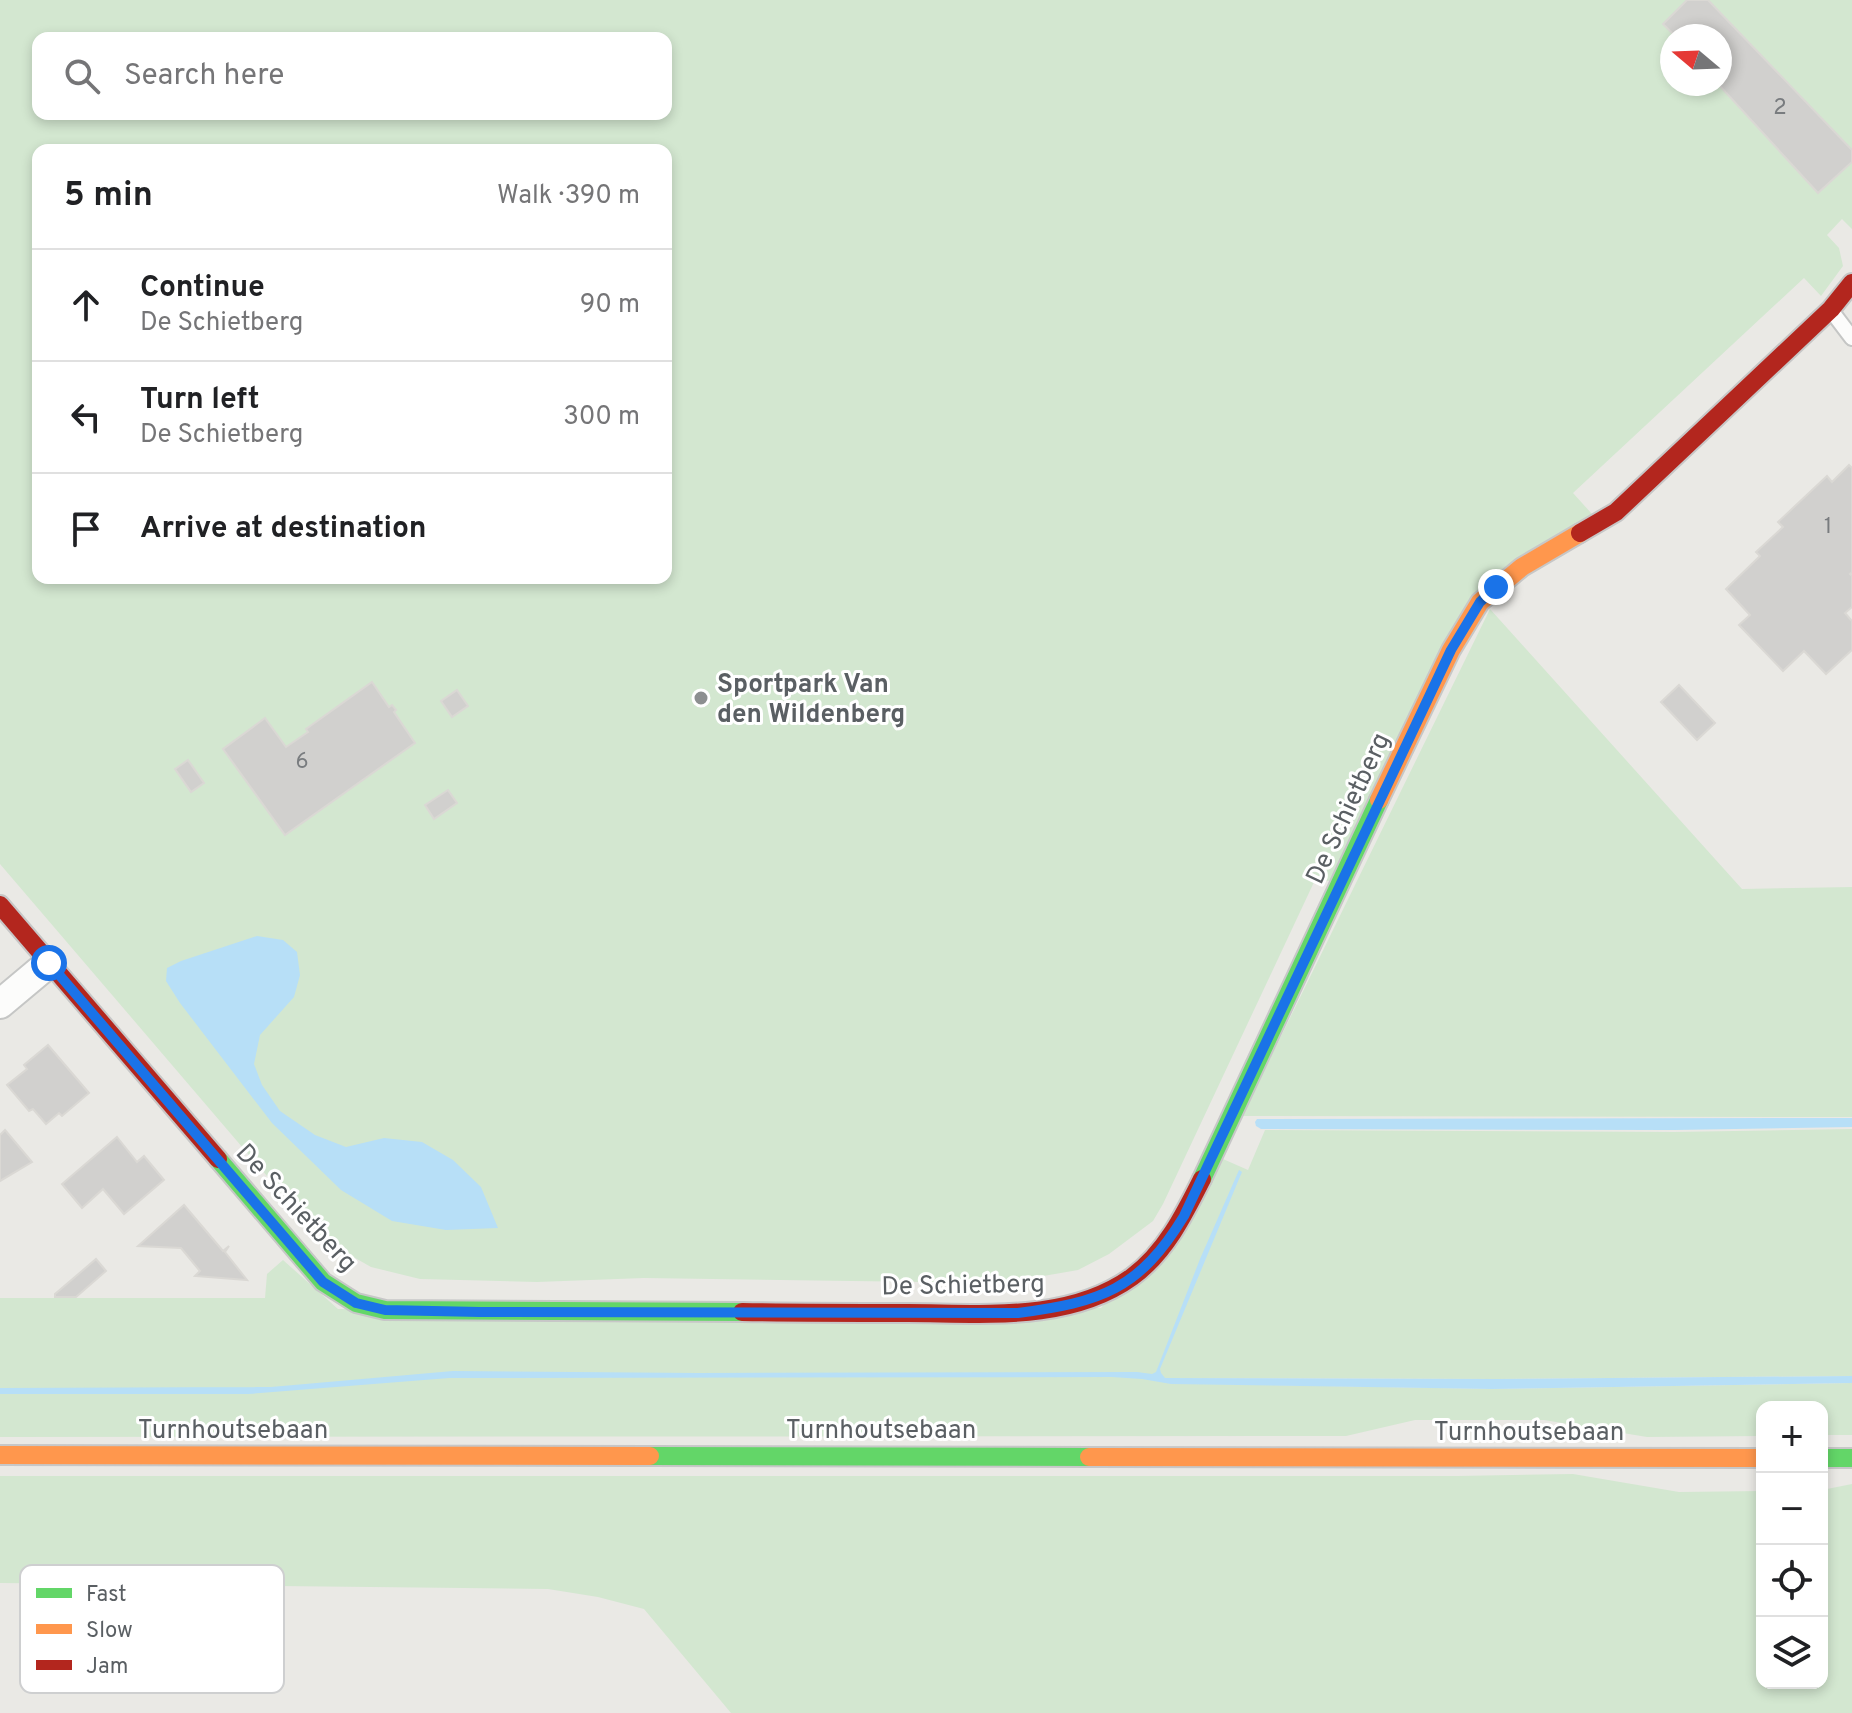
<!DOCTYPE html>
<meta charset="utf-8">
<style>
body{margin:0;font-family:Overpass,sans-serif;background:#f2f2f2;color:#202124}
.controls{position:absolute;right:24px;bottom:24px;display:grid;overflow:hidden;border-radius:16px;box-shadow:0 4px 12px #0003}
.controls button{width:72px;height:72px;display:grid;place-items:center;padding:0;border:0;border-bottom:2px solid #e0e0e0;background:#fff;color:#202124;font:40px sans-serif}
.compass{position:absolute;left:1660px;top:24px;width:72px;height:72px;border-radius:50%;background:#fff;box-shadow:0 4px 12px #0003;rotate:289deg}
.stop{position:absolute;width:24px;height:24px;margin:-18px;border:6px solid #1a73e8;border-radius:50%;background:#fff}
.stop.end{background:#1a73e8;border-color:#fff;box-shadow:0 2px 8px #0008}
.list{margin:0;padding:0;list-style:none}
h2{display:flex;justify-content:space-between;align-items:center;height:104px;margin:0;padding:0 32px;font-size:34px}
h2 small{font-size:26px;font-weight:400;color:#757577}
.list li{display:grid;grid-template-columns:52px 1fr auto;gap:24px;align-items:center;box-sizing:border-box;height:112px;padding:0 32px;border-top:2px solid #e0e0e0}
.list b{display:block;font-size:30px;white-space:nowrap}
.list p{margin:0;font-size:26px;white-space:nowrap;color:#757577}
.list em{font-size:26px;font-style:normal;color:#757577}
.icon{flex:none;width:44px;height:44px;fill:none;stroke:currentColor;stroke-width:2;stroke-linecap:round;stroke-linejoin:round}
.map{position:relative;flex:none;width:1852px;height:1713px;overflow:hidden}
.search{position:absolute;background:#fff;box-shadow:0 4px 12px #0003;left:32px;top:32px;width:640px;height:88px;display:flex;align-items:center;gap:20px;box-sizing:border-box;padding:0 28px;border-radius:16px;color:#757577;font-size:30px}
.panel{position:absolute;background:#fff;box-shadow:0 4px 12px #0003;left:32px;top:144px;width:640px;height:440px;border-radius:16px}
.map>svg:first-child{display:block}
.green{fill:#d3e7d0;fill-rule:evenodd}
.water{fill:#b7dff7}
.building{fill:#d1d0ce;stroke:#dad8d4;stroke-width:2}
.lines{fill:none;stroke-linecap:round;stroke-linejoin:round}
.lane-casing{stroke:#c5c6c5;stroke-width:18}
.street-casing{stroke:#c5c6c5;stroke-width:32}
.fast-casing{stroke:#c7c7c7;stroke-width:22}
.slow-casing{stroke:#c7c7c7;stroke-width:22}
.jam-casing{stroke:#c7c7c7;stroke-width:22}
.lane{stroke:#fcfcfb;stroke-width:14}
.street{stroke:#fcfcfb;stroke-width:28}
.fast{stroke:#63d668;stroke-width:18}
.slow{stroke:#ff974d;stroke-width:18}
.jam{stroke:#b3261e;stroke-width:18}
.route{stroke:#1a73e8;stroke-width:10}
.poi-dot{fill:#8c8f90;stroke:#fff;stroke-width:3}
.labels{text-anchor:middle;stroke-width:6;stroke-linejoin:round;paint-order:stroke}
.number-label{font-size:22px;fill:#797c7f}
.poi-label{font-size:26px;font-weight:bold;fill:#5a5f63;stroke:#fff;text-anchor:start}
.street-label{font-size:26px;fill:#5a5f63;stroke:#fff}
.key{fill:#fff;stroke:#cecfd0;stroke-width:2}
.key-label{font-size:22px;fill:#5a5f63}
</style>
<div class="map">
<svg width="1852" height="1713" viewBox="0 0 1852 1713">
<rect width="100%" height="100%" fill="#eae9e5"/>
<!-- green -->
<path class="green" d="M0,0H1852V229L1842,219L1827,235L1839,248L1843,266L1821,296L1804,278L1573,493L1592,514L1515,559L1329,881L1315,880L1163,1204L1153,1221L1109,1254L1078,1270L1014,1281L925,1282L644,1278L537,1282L420,1279L371,1267L327,1242L279,1190L0,864ZM1672,36H1720V84H1672ZM38,38H666V114H38ZM38,150H666V578H38Z
M1490,609L1742,889L1852,887V1117L1242,1116Z
M1852,1129V1376L1497,1379L1171,1378L1168,1383L1492,1389L1852,1383V1435H1822V1407H1762V1436L1647,1437L1544,1420H1415L1346,1436L0,1437V1298H265L267,1274L283,1260L338,1309L1101,1308L1223,1159L1248,1170L1265,1130L1674,1132Z
M1573,1474L1679,1492L1762,1491V1683H1822V1490L1852,1484V1713H731L644,1609L598,1597L548,1589L0,1583V1476H1458Z"/>
<!-- water -->
<path class="water" d="M257,936L283,940L297,952L300,975L294,997L260,1035L254,1064L262,1085L280,1111L315,1135L346,1147L384,1138L422,1142L453,1160L481,1187L498,1228L446,1230L392,1221L341,1190L272,1123L180,1003L166,981L167,968L181,961Z
M1852,1118V1127L1674,1130L1261,1129L1256,1126L1255,1122L1257,1119Z
M1239,1170L1242,1172L1239,1179L1160,1369L1161,1373L1165,1378L1497,1379L1852,1376V1383L1492,1389L1171,1384L1142,1379L1112,1377L449,1378L249,1394H0V1388L271,1387L453,1371L698,1373L1137,1372L1152,1374L1156,1372L1200,1259Z"/>
<!-- building -->
<path class="building" d="M1687,0H1708L1852,150V162L1818,193L1718,84H1720V36H1675L1663,24Z
M1849,465L1852,468V572L1850,574L1852,576V607L1845,613L1852,621V650L1826,674L1804,651L1783,671L1739,625L1750,615L1726,589L1760,556L1756,552L1783,527L1778,522L1827,476L1832,482Z
M372,682L389,707L392,705L396,710L394,712L415,743L285,835L223,749L265,718L286,747L308,732L306,729Z
M1679,685L1715,723L1697,740L1661,702Z
M457,690L468,706L452,717L441,701Z
M188,760L204,783L191,792L175,769Z
M448,790L457,803L434,819L425,805Z
M48,1045L89,1093L62,1116L59,1113L46,1124L33,1109L29,1111L7,1085L27,1069L24,1065Z
M5,1130L32,1162L0,1181V1135Z
M117,1137L137,1162L144,1156L164,1180L124,1214L103,1189L82,1208L62,1184Z
M184,1205L223,1251L229,1246L225,1252L247,1280L195,1276L200,1271L181,1248L138,1246Z
M96,1259L106,1271L76,1297H55V1294Z"/>
<g class="lines">
<defs>
<path id="lane" d="M1833,313L1852,338"/>
<path id="street" d="M0,1004L49,963"/>
<path id="fast" d="M218,1159L323,1282L356,1303L385,1310L742,1312
M1202,1179L1379,800
M650,1456L1089,1457
M1822,1458H1852"/>
<path id="slow" d="M1379,800L1451,650L1480,602L1522,567L1580,533
M0,1455L650,1456
M1089,1457L1762,1458"/>
<path id="jam" d="M1580,533L1616,512L1831,309L1852,283
M0,905L218,1159
M742,1312C797,1313 852,1313 907,1313C981,1313 1068,1323 1132,1277C1165,1253 1184,1215 1202,1179"/>
</defs>
<!-- lane casing -->
<use href="#lane" class="lane-casing"/>
<!-- street casing -->
<use href="#street" class="street-casing"/>
<!-- fast casing -->
<use href="#fast" class="fast-casing"/>
<!-- slow casing -->
<use href="#slow" class="slow-casing"/>
<!-- jam casing -->
<use href="#jam" class="jam-casing"/>
<!-- lane -->
<use href="#lane" class="lane"/>
<!-- street -->
<use href="#street" class="street"/>
<!-- fast -->
<use href="#fast" class="fast"/>
<!-- slow -->
<use href="#slow" class="slow"/>
<!-- jam -->
<use href="#jam" class="jam"/>
</g>
<g class="lines">
<!-- route -->
<path class="route" d="M49,963L323,1282L356,1303L385,1310L480,1312L1018,1313C1101,1302 1139,1290 1184,1216L1451,650L1480,602L1496,587"/>
</g>
<!-- markers -->
<circle class="poi-dot" cx="701" cy="698" r="8"/>
<g class="labels">
<!-- number labels -->
<g class="number-label">
<text x="1780" y="114">2</text>
<text x="1828" y="533">1</text>
<text x="302" y="768">6</text>
</g>
<!-- poi labels -->
<g class="poi-label">
<text x="717" y="692">Sportpark Van<tspan x="717" dy="30">den Wildenberg</tspan></text>
</g>
<!-- street labels -->
<g class="street-label">
<text transform="translate(1347 808) rotate(-65)" y="9">De Schietberg</text>
<text transform="translate(297 1207) rotate(47)" y="9">De Schietberg</text>
<text transform="translate(963 1284) rotate(-1)" y="9">De Schietberg</text>
<text x="233" y="1438">Turnhoutsebaan</text>
<text x="881" y="1438">Turnhoutsebaan</text>
<text x="1529" y="1440">Turnhoutsebaan</text>
</g>
</g>
<!-- legend -->
<rect x="20" y="1565" width="264" height="128" rx="12" class="key"/>
<rect x="36" y="1588" width="36" height="10" fill="#63d668"/>
<rect x="36" y="1624" width="36" height="10" fill="#ff974d"/>
<rect x="36" y="1660" width="36" height="10" fill="#b3261e"/>
<g class="key-label">
<text x="86" y="1601">Fast</text>
<text x="86" y="1637">Slow</text>
<text x="86" y="1673">Jam</text>
</g>
</svg>
<div class="controls">
<button>+</button>
<button>−</button>
<button><svg class="icon" aria-label="locate" viewBox="0 0 24 24"><circle cx="12" cy="12" r="6"/><path d="M12 2v4M12 18v4M2 12h4M18 12h4"/></svg></button>
<button><svg class="icon" aria-label="layers" viewBox="0 0 24 24"><path d="M12 4l9 5-9 5-9-5zM3 14l9 5 9-5"/></svg></button>
</div>
<svg class="compass" viewBox="-18 -18 36 36"><path d="M0-13l5 13h-10z" fill="#e53935"/><path d="M0 13l5-13h-10z" fill="#757577"/></svg>
<div class="stop" style="left:49px;top:963px"></div>
<div class="stop end" style="left:1496px;top:587px"></div>
<div class="search"><svg class="icon" aria-label="search" viewBox="0 0 24 24"><circle cx="10" cy="10" r="6"/><path d="M15 15l6 6"/></svg>Search here</div>
<section class="panel">
<h2>5 min<small>Walk · 390 m</small></h2>
<ul class="list">
<li><svg class="icon" aria-label="ahead" viewBox="0 0 24 24"><path d="M12 20V5M6 11l6-6 6 6"/></svg><div><b>Continue</b><p>De Schietberg</p></div><em>90 m</em></li>
<li><svg class="icon" aria-label="left" viewBox="0 0 24 24"><path d="M17 20v-9H6M10 6l-5 5 5 5"/></svg><div><b>Turn left</b><p>De Schietberg</p></div><em>300 m</em></li>
<li><svg class="icon" aria-label="arrive" viewBox="0 0 24 24"><path d="M6 21V4h12l-3 4 3 4H6"/></svg><div><b>Arrive at destination</b></div></li>
</ul>
</section>
</div>
